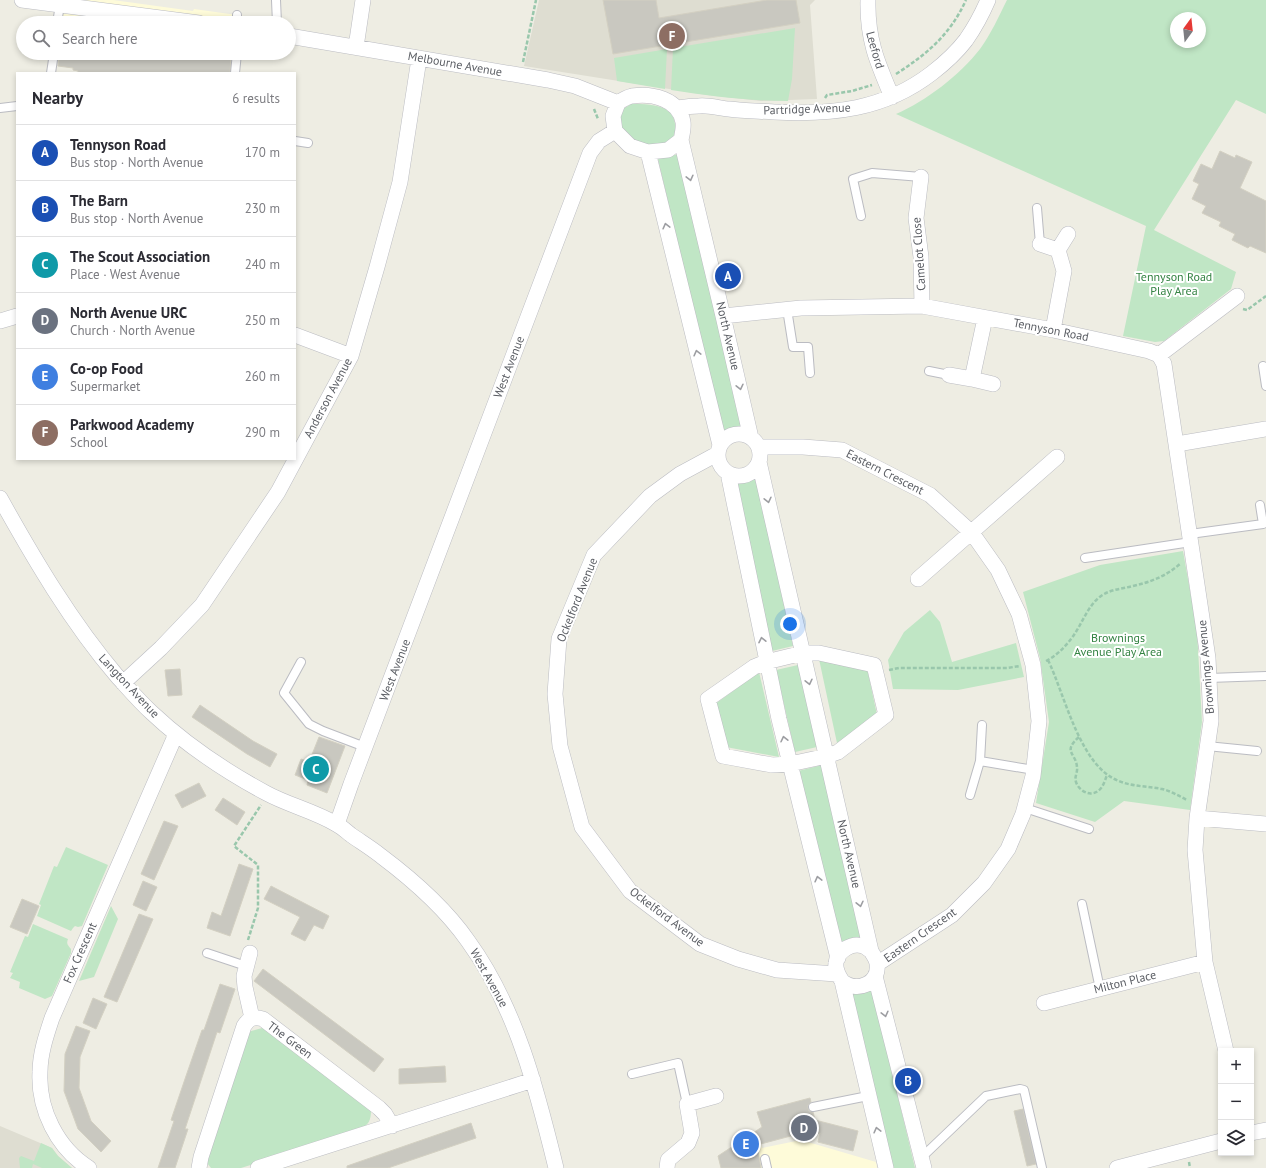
<!DOCTYPE html>
<meta charset="utf-8">
<style>
body{margin:0;font-family:"PT Sans",sans-serif;background:#f2f2f3;color:#2b2b33}
.controls{position:absolute;right:12px;bottom:12px;display:grid;overflow:hidden;border-radius:0px;box-shadow:0 2px 6px #0003}
.controls button{width:36px;height:36px;display:grid;place-items:center;padding:0;border:0;border-bottom:1px solid #e1e1e2;background:#fff;color:#2b2b33;font:20px sans-serif}
.compass{position:absolute;left:1170px;top:12px;width:36px;height:36px;border-radius:50%;background:#fff;box-shadow:0 2px 6px #0003;rotate:15deg}
.you{position:absolute;left:790px;top:624px;width:14px;height:14px;margin:-10px;border:3px solid #fff;border-radius:50%;background:#1a73e8;box-shadow:0 0 0 6px #1a73e833}
.badge{display:grid;place-items:center;width:26px;height:26px;border-radius:50%;background:#ea580c;color:#fff;font-size:13px;font-weight:700}
.pin{position:absolute;translate:-50% -50%;border:2px solid #fff;box-shadow:0 1px 4px #0006}
.list{margin:0;padding:0;list-style:none}
h2{display:flex;justify-content:space-between;align-items:center;height:52px;margin:0;padding:0 16px;font-size:17px}
h2 small{font-size:13px;font-weight:400;color:#7c7c81}
.list li{display:grid;grid-template-columns:26px 1fr auto;gap:12px;align-items:center;box-sizing:border-box;height:56px;padding:0 16px;border-top:1px solid #e1e1e2}
.list b{display:block;font-size:15px;white-space:nowrap}
.list p{margin:0;font-size:13px;white-space:nowrap;color:#7c7c81}
.list em{font-size:13px;font-style:normal;color:#7c7c81}
.icon{flex:none;width:22px;height:22px;fill:none;stroke:currentColor;stroke-width:2;stroke-linecap:round;stroke-linejoin:round}
.map{position:relative;flex:none;width:1266px;height:1168px;overflow:hidden}
.search{position:absolute;background:#fff;box-shadow:0 2px 6px #0003;left:16px;top:16px;width:280px;height:44px;display:flex;align-items:center;gap:10px;box-sizing:border-box;padding:0 14px;border-radius:22px;color:#7c7c81;font-size:15px}
.panel{position:absolute;background:#fff;box-shadow:0 2px 6px #0003;left:16px;top:72px;width:280px;height:388px;border-radius:0px}
.map>svg:first-child{display:block}
.commercial{fill:#fefbd9}
.education{fill:#deddd1}
.green{fill:#c0e6c5;fill-rule:evenodd}
.building{fill:#c9c8c0;stroke:#d3d0c2}
.lines{fill:none;stroke-linecap:round;stroke-linejoin:round}
.lane-casing{stroke:#bbbcc2;stroke-width:10}
.street-casing{stroke:#bbbcc2;stroke-width:16}
.path{stroke:#99c7ac;stroke-width:2.5;stroke-dasharray:4 2;stroke-linecap:butt}
.lane{stroke:#fff;stroke-width:8}
.street{stroke:#fff;stroke-width:15}
.oneway{stroke:#9d9ea2}
.labels{text-anchor:middle;stroke-width:4;stroke-linejoin:round;paint-order:stroke}
.street-label{font-size:12px;fill:#5b5e64;stroke:#fff}
.park-label{font-size:12px;fill:#348343;stroke:#fff}
</style>
<div class="map">
<svg width="1266" height="1168" viewBox="0 0 1266 1168">
<rect width="100%" height="100%" fill="#eeede3"/>
<!-- commercial -->
<path class="commercial" d="M56,0H113L193,11L194,9L244,16L243,23H53Z
M757,1132L762,1148L801,1140L876,1162L877,1168H721Z"/>
<!-- education -->
<path class="education" d="M539,0H815L810,5L817,99L761,101L707,95L524,66Z
M0,1126L52,1148L58,1156L72,1168H0Z"/>
<!-- green -->
<path class="green" d="M1007,0H1266V114L1236,100L1154,230L1236,272L1231,289L1164,341L1155,342L1123,336L1146,226L896,114C926,101 960,75 980,49C991,34 999,16 1007,0ZM1176,18H1200V42H1176Z
M795,28L792,79L788,101C748,101 710,96 671,90L673,48Z
M667,49L665,89L617,81L614,58Z
M631,104C643,104 657,104 667,110C679,118 678,141 664,145C656,148 648,145 640,142C623,137 623,133 619,117L623,109Z
M679,154L743,427L722,432L658,159Z
M756,478L793,646L772,651L735,483Z
M1183,551L1197,630L1202,722L1190,810L1124,801L1095,822L1036,803L1049,722L1040,658L1023,592L1100,565Z
M930,610L940,622L952,662L1016,643L1024,677L958,690L893,689L888,660L904,632Z
M819,659L867,668L877,715L837,743Z
M798,665L817,747L795,752L776,670Z
M759,672L779,757L726,747L715,704Z
M822,765L863,937L839,943L798,771Z
M66,847L108,865L82,926L78,927L75,926L73,928L71,931L37,916L41,905L39,904L54,866L57,867Z
M111,906L118,919L94,977L79,981Z
M33,924L68,939C66,944 68,945 71,949V953L52,996L45,999L19,988L20,982L10,978L13,973L10,972L25,936L28,937Z
M872,988L915,1168H891L850,993Z
M262,1028L269,1030L371,1110C371,1120 369,1125 359,1130L241,1168H211L207,1163V1152L247,1036L251,1031Z
M41,1143L52,1148L58,1156L72,1168H42L33,1164L32,1168H20L19,1158L21,1156L34,1161Z"/>
<!-- building -->
<path class="building" d="M603,0H656L659,18L767,0H796L800,23L613,54Z
M59,53H218L231,55L230,73H78V71L73,70V68L58,66Z
M1220,151L1235,158L1236,155L1252,162L1240,188L1266,201V253L1250,246L1248,248L1232,240L1235,234L1219,226L1221,222L1202,213L1206,206L1192,199L1199,184L1193,181L1201,164L1212,169Z
M180,669L182,695L168,696L165,670Z
M200,705L253,741L277,754L270,767L247,754L192,717Z
M319,737L345,746L327,793L307,785L308,780L295,775L301,759L309,762Z
M199,783L206,796L182,808L175,795Z
M223,798L245,812L237,825L215,810Z
M164,821L178,826L154,880L141,874Z
M239,864L253,869L230,936L207,928L212,912L221,916Z
M143,881L157,887L146,911L133,905Z
M271,886L329,916L323,929L314,925L305,941L291,934L300,917L264,899Z
M22,899L39,906L27,934L10,927Z
M139,914L153,919L117,1002L104,997Z
M263,969L384,1059L374,1072L254,981Z
M220,984L235,989L220,1033L217,1032L185,1129H188L175,1168H158L174,1121L171,1120L186,1076L202,1030H204Z
M93,998L107,1004L96,1029L83,1023Z
M76,1026L90,1031L80,1057L79,1088L91,1121L111,1141L101,1152L78,1129L64,1091L65,1054Z
M445,1066L446,1082L399,1084V1069Z
M810,1098L811,1102L808,1105V1108L809,1111L813,1112L815,1120L858,1131L853,1151L818,1142L820,1133L803,1137L802,1133L757,1145L761,1168H721L718,1156L762,1127L757,1112Z
M1023,1109L1036,1164L1027,1166L1014,1111Z
M471,1123L476,1138L388,1168H347V1166Z"/>
<g class="lines">
<defs>
<path id="lane" d="M276,0L277,23
M57,23L60,5
M237,23V15
M51,73L54,53
M235,73L237,53
M0,108L17,106
M295,141L308,143
M1037,208L1040,244
M861,216L853,179L872,173L921,177
M787,309L793,347H808L810,373
M1263,366L1266,386
M929,371L949,375
M1190,534L1263,524L1260,505
M1085,558L1191,542
M301,662L284,693L309,724L323,731L365,747
M1209,678L1266,676
M982,725L980,761L1034,770
M1207,746L1257,751
M970,795L980,761
M1025,808L1089,829
M1082,904L1100,989
M207,953L246,966
M632,1074L678,1063L687,1104
M813,1107L868,1096
M921,1158L986,1096L1020,1089L1024,1090L1042,1168
M765,1159L767,1168"/>
<path id="street" d="M22,0L199,23
M868,0C867,39 877,62 892,97
M289,36L548,80L575,86L618,103
M356,47L363,0
M678,108C684,107 692,106 699,106C708,105 719,108 729,109C744,111 759,111 774,112C832,115 884,110 932,73C945,63 956,53 966,40C975,27 982,14 988,0
M681,140L668,150L648,152L630,146L615,131L613,116L618,103C622,100 627,97 632,96C652,93 679,99 683,122C684,127 682,135 681,140L723,316L751,438
M648,152L720,445
M921,177L916,218L921,257L922,306
M1040,244L1058,250L1064,271L1053,330
M1058,250L1068,234
M723,316L801,308L922,306L1053,330L1149,351L1159,355L1164,364L1208,658L1211,721L1197,818L1195,850L1205,962L1226,1051
M985,318L972,379L993,384
M0,321L17,316
M295,335L351,356
M1159,355L1237,296
M949,375L972,379
M718 455a21 21 0 1 1 42 0a21 21 0 1 1-42 0Z
M1177,444L1266,429
M759,447H803L842,450L930,495L972,533L998,570L1019,614L1033,665L1039,721L1033,776L1023,814L1008,849L984,883L952,915L877,964
M717,454L680,474L650,496L594,555L559,639L555,694L560,746L582,827L630,891L700,944L738,959L777,970L837,974
M759,462L871,951C873,955 876,958 877,963C880,984 857,993 842,981
M728,473L779,719L838,958
M0,498C34,559 71,622 117,676C128,688 139,701 151,712C185,744 225,771 266,793C288,805 314,811 336,824C342,827 346,831 351,835C361,842 371,848 381,856C413,880 445,908 468,941C516,1007 537,1090 556,1168
M918,579L1057,457
M803,653H819L874,665L886,715L838,752L827,756L790,764L772,765L723,756L708,699L754,667L766,662Z
M123,683L161,648L202,605L278,492L351,356L377,267L400,182L419,59
M1197,818L1266,824
M337,824L351,784L590,153L599,141L615,131
M871,951C869,950 866,947 863,946C852,942 837,951 836,963C835,970 838,975 842,981L886,1168
M250,953L244,976L245,987L252,1018
M875,976L924,1168
M1044,1003L1205,962
M1251,1133L1266,1130
M89,1168C57,1148 38,1109 40,1072C40,1054 46,1036 52,1018L176,734
M199,1168L201,1157L244,1026C249,1018 254,1016 263,1019L379,1108L385,1114L392,1126
M258,1168L533,1080
M667,1168L668,1160L688,1143L692,1133L687,1104L716,1096
M1117,1168L1221,1141"/>
</defs>
<!-- lane casing -->
<use href="#lane" class="lane-casing"/>
<!-- street casing -->
<use href="#street" class="street-casing"/>
<!-- path -->
<path class="path" d="M523,62L536,0
M896,74C927,54 950,35 966,0
M825,98L827,95L852,91L872,85
M594,109L598,119
M1243,309L1247,310L1266,296
M1048,660C1065,695 1080,767 1119,781C1133,787 1148,786 1162,789C1171,791 1179,796 1187,800
M1046,661C1056,656 1064,648 1071,639C1082,625 1087,606 1101,596C1111,589 1122,589 1133,586C1151,582 1166,576 1180,564
M889,670L899,668H1007L1020,666
M1079,737C1062,752 1076,753 1077,767C1078,772 1074,777 1076,782C1079,791 1090,797 1098,791C1103,788 1105,780 1107,775
M248,940L258,908V865L234,846L261,805
M1189,1162L1190,1168"/>
<!-- lane -->
<use href="#lane" class="lane"/>
<!-- street -->
<use href="#street" class="street"/>
</g>
<!-- one-way arrows -->
<defs><path id="oneway-chevron" d="M-2-3.5L2.5 0L-2 3.5" fill="none" stroke-width="1.6" stroke-linecap="round" stroke-linejoin="round"/></defs>
<g class="oneway">
<use href="#oneway-chevron" transform="translate(690 178) rotate(76)"/>
<use href="#oneway-chevron" transform="translate(666 226) rotate(-104)"/>
<use href="#oneway-chevron" transform="translate(697 353) rotate(-104)"/>
<use href="#oneway-chevron" transform="translate(740 387) rotate(77)"/>
<use href="#oneway-chevron" transform="translate(768 500) rotate(77)"/>
<use href="#oneway-chevron" transform="translate(762 640) rotate(-102)"/>
<use href="#oneway-chevron" transform="translate(809 682) rotate(77)"/>
<use href="#oneway-chevron" transform="translate(784 739) rotate(-103)"/>
<use href="#oneway-chevron" transform="translate(818 879) rotate(-104)"/>
<use href="#oneway-chevron" transform="translate(860 904) rotate(77)"/>
<use href="#oneway-chevron" transform="translate(885 1014) rotate(76)"/>
<use href="#oneway-chevron" transform="translate(877 1130) rotate(-104)"/>
</g>
<g class="labels">
<!-- street labels -->
<g class="street-label">
<text transform="translate(875 50) rotate(74)" y="4">Leeford</text>
<text transform="translate(455 64) rotate(10)" y="4">Melbourne Avenue</text>
<text transform="translate(807 109) rotate(-2)" y="4">Partridge Avenue</text>
<text transform="translate(919 254) rotate(-94)" y="4">Camelot Close</text>
<text transform="translate(1051 330) rotate(11)" y="4">Tennyson Road</text>
<text transform="translate(728 336) rotate(77)" y="4">North Avenue</text>
<text transform="translate(509 367) rotate(-69)" y="4">West Avenue</text>
<text transform="translate(328 398) rotate(-62)" y="4">Anderson Avenue</text>
<text transform="translate(885 472) rotate(27)" y="4">Eastern Crescent</text>
<text transform="translate(577 600) rotate(-68)" y="4">Ockelford Avenue</text>
<text transform="translate(1206 667) rotate(-95)" y="4">Brownings Avenue</text>
<text transform="translate(395 670) rotate(-69)" y="4">West Avenue</text>
<text transform="translate(129 686) rotate(47)" y="4">Langton Avenue</text>
<text transform="translate(849 854) rotate(77)" y="4">North Avenue</text>
<text transform="translate(667 917) rotate(37)" y="4">Ockelford Avenue</text>
<text transform="translate(920 935) rotate(-35)" y="4">Eastern Crescent</text>
<text transform="translate(80 953) rotate(-66)" y="4">Fox Crescent</text>
<text transform="translate(489 978) rotate(61)" y="4">West Avenue</text>
<text transform="translate(1125 982) rotate(-14)" y="4">Milton Place</text>
<text transform="translate(290 1040) rotate(37)" y="4">The Green</text>
</g>
<!-- park labels -->
<g class="park-label">
<text x="1174" y="281">Tennyson Road<tspan x="1174" dy="14">Play Area</tspan></text>
<text x="1118" y="642">Brownings<tspan x="1118" dy="14">Avenue Play Area</tspan></text>
</g>
</g>
</svg>
<div class="controls">
<button>+</button>
<button>−</button>
<button><svg class="icon" aria-label="layers" viewBox="0 0 24 24"><path d="M12 4l9 5-9 5-9-5zM3 14l9 5 9-5"/></svg></button>
</div>
<svg class="compass" viewBox="-18 -18 36 36"><path d="M0-13l5 13h-10z" fill="#e53935"/><path d="M0 13l5-13h-10z" fill="#7c7c81"/></svg>
<div class="you"></div>
<div class="pin badge" style="left:728px;top:276px;background:#1a4fb4">A</div>
<div class="pin badge" style="left:908px;top:1081px;background:#1a4fb4">B</div>
<div class="pin badge" style="left:316px;top:769px;background:#0f9aa8">C</div>
<div class="pin badge" style="left:804px;top:1128px;background:#6b7280">D</div>
<div class="pin badge" style="left:746px;top:1144px;background:#3f7fe0">E</div>
<div class="pin badge" style="left:672px;top:36px;background:#8d6e63">F</div>
<div class="search"><svg class="icon" aria-label="search" viewBox="0 0 24 24"><circle cx="10" cy="10" r="6"/><path d="M15 15l6 6"/></svg>Search here</div>
<section class="panel">
<h2>Nearby<small>6 results</small></h2>
<ul class="list">
<li><span class="badge" style="background:#1a4fb4">A</span><div><b>Tennyson Road</b><p>Bus stop · North Avenue</p></div><em>170 m</em></li>
<li><span class="badge" style="background:#1a4fb4">B</span><div><b>The Barn</b><p>Bus stop · North Avenue</p></div><em>230 m</em></li>
<li><span class="badge" style="background:#0f9aa8">C</span><div><b>The Scout Association</b><p>Place · West Avenue</p></div><em>240 m</em></li>
<li><span class="badge" style="background:#6b7280">D</span><div><b>North Avenue URC</b><p>Church · North Avenue</p></div><em>250 m</em></li>
<li><span class="badge" style="background:#3f7fe0">E</span><div><b>Co-op Food</b><p>Supermarket</p></div><em>260 m</em></li>
<li><span class="badge" style="background:#8d6e63">F</span><div><b>Parkwood Academy</b><p>School</p></div><em>290 m</em></li>
</ul>
</section>
</div>
